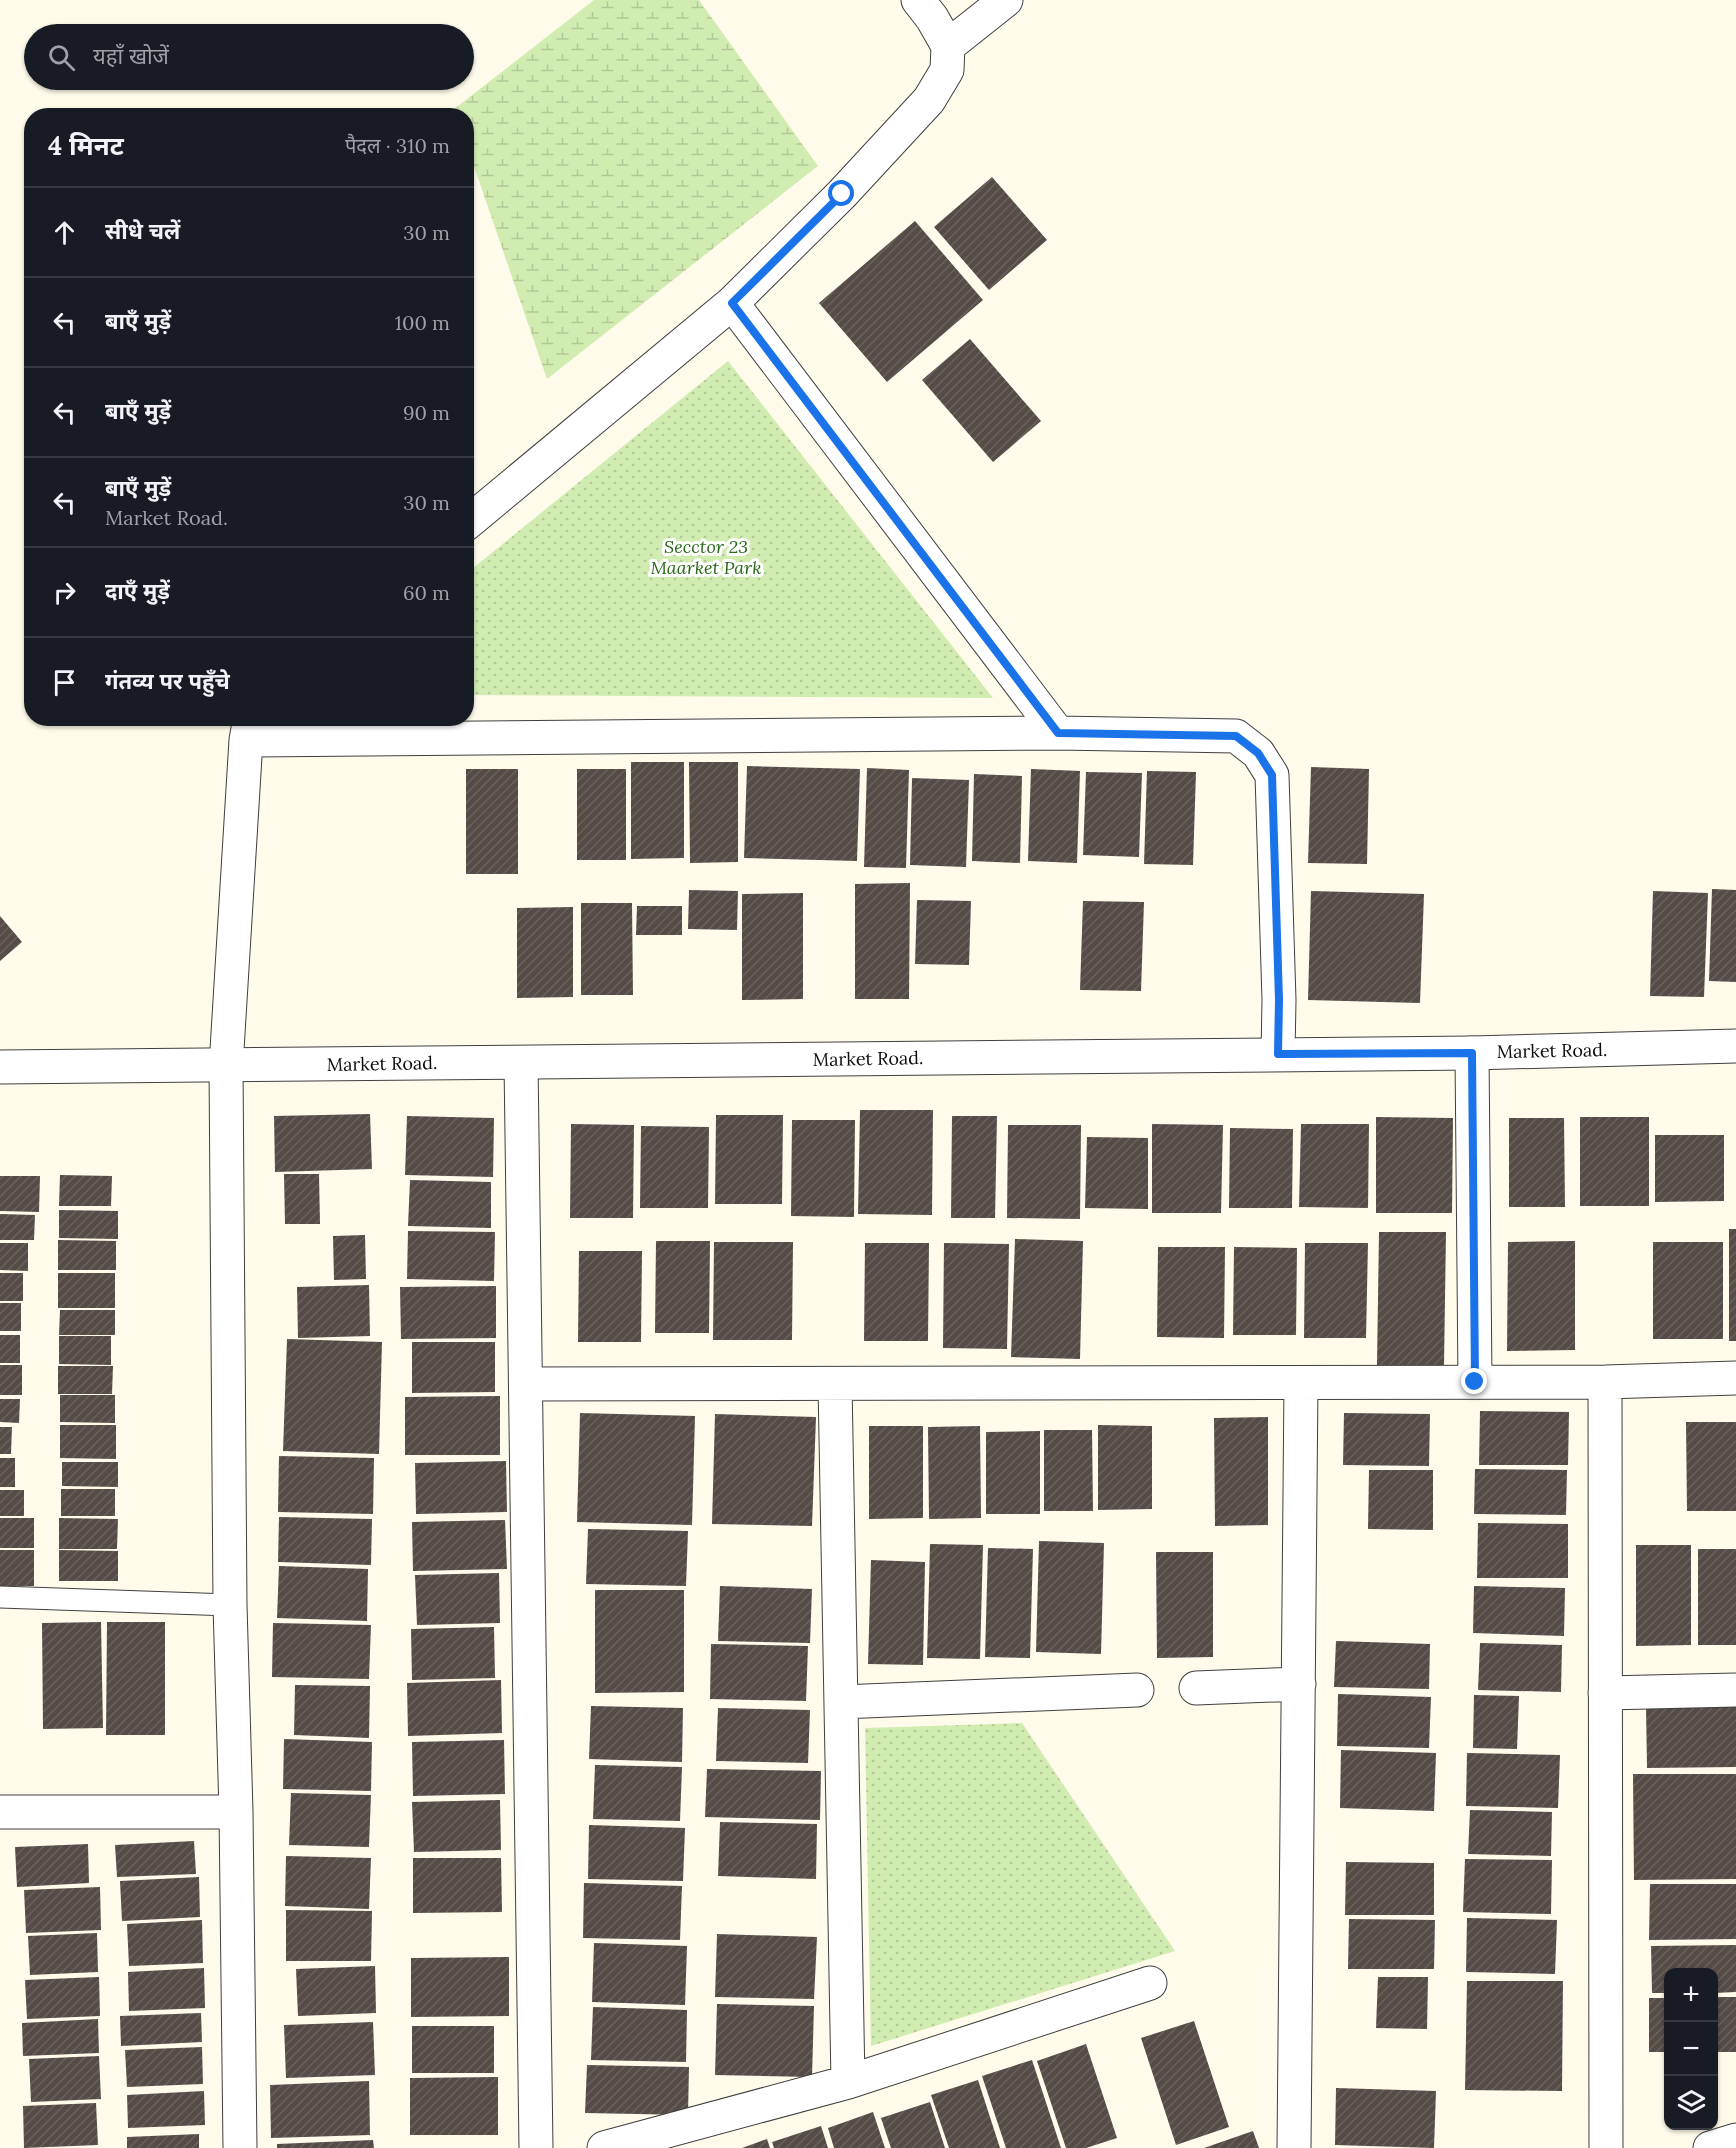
<!DOCTYPE html>
<html lang="hi">
<meta charset="utf-8">
<style>
body{margin:0;font-family:Lora,"Noto Sans Devanagari",serif;background:#20242c;color:#f1f3f6}
.controls{position:absolute;right:18px;bottom:18px;display:grid;overflow:hidden;border-radius:12px;box-shadow:0 2px 4px #0004}
.controls button{width:54px;height:54px;display:grid;place-items:center;padding:0;border:0;border-bottom:2px solid #363941;background:#171b24;color:#f1f3f6;font:30px sans-serif}
.stop{position:absolute;width:18px;height:18px;margin:-14px;border:4px solid #1a73e8;border-radius:50%;background:#fff}
.stop.end{background:#1a73e8;border-color:#fff;box-shadow:0 2px 6px #0008}
.list{margin:0;padding:0;list-style:none}
h2{display:flex;justify-content:space-between;align-items:center;height:78px;margin:0;padding:0 24px;font-size:26px}
h2 small{font-size:20px;font-weight:400;color:#9ea1a6}
.list li{display:grid;grid-template-columns:39px 1fr auto;gap:18px;align-items:center;box-sizing:border-box;height:90px;padding:0 24px;border-top:2px solid #363941}
.list b{display:block;font-size:22px;white-space:nowrap}
.list p{margin:0;font-size:20px;white-space:nowrap;color:#9ea1a6}
.list em{font-size:20px;font-style:normal;color:#9ea1a6}
.icon{flex:none;width:33px;height:33px;fill:none;stroke:currentColor;stroke-width:2;stroke-linecap:round;stroke-linejoin:round}
.map{position:relative;flex:none;width:1736px;height:2148px;overflow:hidden}
.search{position:absolute;background:#171b24;box-shadow:0 2px 4px #0004;left:24px;top:24px;width:450px;height:66px;display:flex;align-items:center;gap:15px;box-sizing:border-box;padding:0 21px;border-radius:33px;color:#9ea1a6;font-size:22px}
.panel{position:absolute;background:#171b24;box-shadow:0 2px 4px #0004;left:24px;top:108px;width:450px;height:618px;border-radius:24px}
.map>svg:first-child{display:block}
.wetland{fill:url(#wetland-marsh)}
.park{fill:url(#park-dots)}
.building{fill:url(#building-hatch)}
.lines{fill:none;stroke-linecap:round;stroke-linejoin:round}
.service-casing{stroke:#3f3f3f;stroke-width:23}
.minor-casing{stroke:#3f3f3f;stroke-width:35}
.tertiary-casing{stroke:#3f3f3f;stroke-width:35}
.service{stroke:#fff;stroke-width:21}
.minor{stroke:#fff;stroke-width:33}
.tertiary{stroke:#fff;stroke-width:33}
.route{stroke:#1a73e8;stroke-width:8}
.labels{text-anchor:middle;stroke-width:6;stroke-linejoin:round;paint-order:stroke}
.park-label{font-size:18px;font-style:italic;fill:#296817;stroke:#fff}
.street-label{font-size:18px;fill:#0c0c0c;stroke:#fff}
</style>
<div class="map">
<svg width="1736" height="2148" viewBox="0 0 1736 2148">
<defs>
<pattern id="wetland-marsh" width="20" height="14" patternUnits="userSpaceOnUse" patternTransform="scale(1.5)"><rect width="20" height="14" fill="#d1ecb1"/><path d="M1 5h8M5 5V1M11 12h8M15 12V8" fill="none" stroke="#b2c997"/></pattern>
<pattern id="park-dots" width="8" height="8" patternUnits="userSpaceOnUse" patternTransform="scale(1.5)"><rect width="8" height="8" fill="#d1ecb1"/><path d="M2 2h.1M6 6h.1" fill="none" stroke="#b2c997" stroke-width="1.8" stroke-linecap="round"/></pattern>
<pattern id="building-hatch" width="6" height="6" patternUnits="userSpaceOnUse" patternTransform="scale(1.5)"><rect width="6" height="6" fill="#554c47"/><path d="M-1 1l2-2M0 6l6-6M5 7l2-2" fill="none" stroke="#68615d"/></pattern>
</defs>
<rect width="100%" height="100%" fill="#fffbea"/>
<!-- wetland -->
<path class="wetland" d="M594,0H699L818,166L547,379L467,146L466,116L456,115L454,109Z"/>
<!-- park -->
<path class="park" d="M728,361L993,698L467,695V573Z
M1022,1723L1175,1951L871,2046L865,1728Z"/>
<!-- building -->
<path class="building" d="M992,177L1047,240L989,290L934,227Z
M915,221L983,300L887,382L819,303Z
M970,339L1041,421L993,462L922,380Z
M631,762H684V858L631,859Z
M689,762H738V862L690,863Z
M747,766L860,769L857,861L744,858Z
M1311,767L1369,769L1367,864L1308,863Z
M867,768L909,770L906,868L864,867Z
M466,769H518V874H466Z
M577,769H626V860H577Z
M1031,769L1080,771L1077,863L1028,861Z
M1147,771L1196,772L1193,865L1144,864Z
M1086,772L1142,773L1139,857L1083,855Z
M974,774L1022,776L1020,863L972,861Z
M912,778L969,780L966,867L910,865Z
M910,883L909,999H855V884Z
M1712,889L1736,890V982L1709,981Z
M689,890L738,891L737,930L688,929Z
M1311,891L1424,894L1420,1003L1308,1000Z
M1653,891L1708,893L1704,997L1650,996Z
M803,893V999L742,1000V894Z
M917,900L971,901L969,965L915,964Z
M1083,901L1144,902L1141,991L1080,990Z
M581,903H632L633,995H581Z
M637,906H682V935H636Z
M573,907V997L517,998V908Z
M0,916L22,942L0,961Z
M860,1110H933L932,1215L858,1214Z
M370,1114L372,1169L275,1172L274,1116Z
M716,1115H783L782,1204H715Z
M407,1116L494,1118L493,1177L405,1175Z
M952,1116H997L995,1218H951Z
M1376,1117L1453,1118L1452,1213H1376Z
M1580,1117H1649V1206H1580Z
M1509,1118H1564L1565,1207H1509Z
M792,1120H855L854,1217L791,1216Z
M571,1124L634,1125L633,1218H570Z
M1152,1124L1223,1125L1221,1213H1152Z
M1301,1124H1369L1368,1208L1299,1207Z
M1008,1125H1081L1080,1219L1007,1218Z
M641,1126L709,1127L708,1208H640Z
M1230,1128L1293,1129L1292,1208H1229Z
M1655,1135H1724V1201L1655,1202Z
M1087,1137L1148,1138V1209L1085,1208Z
M284,1174H319L320,1224H285Z
M60,1175L112,1176L111,1206H59Z
M0,1176H40L39,1212L0,1211Z
M410,1180L491,1182V1228L408,1226Z
M59,1210L118,1211V1239L59,1238Z
M0,1214L35,1215L34,1240H0Z
M1729,1229H1736V1341H1729Z
M408,1231L495,1232L494,1281L407,1279Z
M1379,1232H1446L1444,1366L1377,1365Z
M365,1235L366,1279L334,1280L333,1236Z
M1015,1239L1083,1241L1080,1359L1011,1357Z
M58,1240L116,1241V1270H58Z
M656,1241H710L709,1333H655Z
M1575,1241V1350L1507,1351L1508,1242Z
M714,1242H793L792,1340H713Z
M1653,1242H1723V1339H1653Z
M0,1243H28V1271L0,1270Z
M865,1243H929L928,1341H864Z
M944,1243L1009,1244L1007,1349L943,1348Z
M1305,1243H1368L1366,1338H1304Z
M1158,1247H1225L1224,1338L1157,1337Z
M1234,1247L1297,1248L1296,1335H1233Z
M579,1251H642L641,1342H578Z
M0,1273H23V1301H0Z
M58,1273H115V1308H58Z
M369,1285L370,1336L298,1338L297,1287Z
M496,1286V1338L401,1339L400,1287Z
M0,1303H21V1331H0Z
M60,1310H115V1335H59Z
M0,1335H20V1363H0Z
M59,1336H111V1365L59,1364Z
M287,1339L382,1342L379,1454L283,1451Z
M412,1342H495V1392L412,1393Z
M0,1365H22V1395H0Z
M58,1366H113L112,1394H58Z
M60,1395H115V1423L60,1422Z
M500,1396V1455H405V1397Z
M0,1399H20L19,1423L0,1422Z
M1480,1411L1569,1412L1568,1465H1479Z
M580,1413L695,1416L692,1525L577,1522Z
M1344,1413L1430,1414L1429,1466L1343,1465Z
M715,1414L816,1417L812,1526L712,1524Z
M1268,1417V1525L1215,1526L1214,1418Z
M1686,1422H1736V1511H1687Z
M60,1425H116V1459L60,1458Z
M1098,1425L1152,1426V1509L1098,1510Z
M869,1426H923V1518L869,1519Z
M980,1426L981,1518L929,1519L928,1427Z
M0,1427H12L11,1454H0Z
M1044,1430H1092L1093,1511H1044Z
M1040,1431V1514H986V1432Z
M279,1456L374,1458L373,1514L278,1512Z
M0,1458H15V1487H0Z
M506,1461L507,1512L416,1514L415,1463Z
M62,1462H118V1487L62,1486Z
M1475,1469L1567,1470L1566,1515L1474,1514Z
M1369,1470H1433V1530L1368,1529Z
M61,1489H115V1516H61Z
M0,1490H24V1516H0Z
M279,1517L372,1519L371,1565L278,1562Z
M0,1518H34V1548H0Z
M59,1518L118,1519L117,1549H59Z
M505,1520L507,1569L413,1571L412,1522Z
M1478,1523L1568,1524V1578H1477Z
M588,1529L688,1531L686,1586L586,1584Z
M1039,1541L1104,1543L1101,1654L1036,1652Z
M930,1544L983,1545L980,1659L927,1658Z
M1636,1545H1691V1645L1636,1646Z
M988,1548L1033,1549L1030,1658L985,1657Z
M1698,1549H1736V1645H1698Z
M0,1550H34V1586H0Z
M59,1550L118,1551V1581H59Z
M1156,1552H1213V1657L1157,1658Z
M871,1560L925,1562L923,1665L868,1664Z
M279,1566L368,1569L367,1621L277,1618Z
M499,1573L500,1623L417,1625L415,1575Z
M720,1586L812,1589L810,1643L718,1641Z
M1474,1586L1565,1588L1564,1636L1473,1633Z
M595,1590H684V1692L595,1693Z
M101,1622L103,1728L43,1729L42,1623Z
M107,1622H165V1735H106Z
M273,1623L371,1625L369,1679L272,1677Z
M494,1627L495,1678L412,1680L411,1629Z
M1336,1641L1430,1644L1429,1689L1334,1687Z
M1480,1643L1562,1645L1561,1692L1478,1690Z
M711,1644L808,1646L806,1701L710,1699Z
M501,1680L502,1733L408,1736L407,1683Z
M295,1685L370,1686L369,1738L294,1735Z
M1338,1694L1431,1697L1429,1748L1337,1746Z
M1474,1695L1519,1696L1517,1749L1473,1748Z
M591,1706L683,1708L682,1762L589,1759Z
M1736,1706V1767L1647,1768L1646,1707Z
M718,1708L810,1710L808,1763L716,1761Z
M284,1739L372,1742L371,1791L283,1789Z
M504,1740L505,1794L413,1796L412,1742Z
M1341,1750L1436,1753L1434,1811L1340,1808Z
M1467,1753L1560,1755L1558,1808L1466,1806Z
M595,1765L682,1767L680,1821L593,1819Z
M707,1769L821,1771L820,1820L705,1817Z
M1633,1774H1736V1879L1634,1880Z
M291,1793L371,1795L369,1847L289,1845Z
M500,1800L501,1850L414,1852L412,1802Z
M1470,1810L1552,1812L1551,1856L1468,1854Z
M720,1822L817,1824L816,1879L718,1876Z
M589,1825L685,1828L683,1881L588,1879Z
M194,1841L196,1874L117,1877L115,1845Z
M88,1844L89,1883L17,1887L15,1847Z
M286,1856L371,1858L369,1909L285,1906Z
M413,1858H501L502,1912L413,1913Z
M1465,1859L1552,1860L1551,1914L1463,1912Z
M1346,1862L1434,1863V1915H1345Z
M199,1877L200,1917L122,1921L120,1881Z
M584,1883L682,1886L680,1940L583,1938Z
M1650,1884H1736V1939L1649,1940Z
M100,1887L101,1930L26,1933L24,1890Z
M286,1910L372,1911L371,1961H286Z
M1467,1918L1557,1920L1555,1974L1466,1972Z
M1349,1919L1435,1920L1434,1969H1348Z
M202,1920L203,1963L129,1966L127,1924Z
M97,1933L98,1972L30,1975L28,1936Z
M717,1934L817,1937L814,1999L715,1997Z
M594,1943L687,1946L685,2005L592,2002Z
M1736,1945V1992L1714,1993V1972H1668V1993H1652L1651,1946Z
M509,1957V2016L411,2017V1958Z
M375,1966L376,2013L298,2016L296,1969Z
M204,1968L205,2008L129,2011L128,1972Z
M99,1977L100,2016L27,2019L25,1980Z
M1378,1977H1428L1427,2029L1376,2028Z
M1467,1981H1563L1562,2091L1465,2090Z
M1714,1997H1736V2052H1714Z
M1649,1998H1668V2052H1649Z
M717,2004L814,2006L812,2077L715,2075Z
M593,2007L687,2010L686,2062L591,2060Z
M201,2013L202,2042L121,2046L120,2016Z
M98,2019L99,2053L23,2056L22,2023Z
M1194,2021L1229,2127L1176,2145L1141,2038Z
M373,2022L375,2075L286,2078L284,2025Z
M412,2026H494V2073H412Z
M1086,2044L1117,2138L1086,2148H1066L1037,2061Z
M202,2047L203,2084L127,2087L125,2050Z
M99,2056L101,2099L31,2102L29,2059Z
M1032,2060L1061,2148H1006L982,2076Z
M587,2065L689,2067L688,2115L585,2113Z
M498,2077V2135H410V2078Z
M978,2080L1000,2148H949L931,2095Z
M369,2081L370,2135L271,2138L270,2085Z
M1336,2088L1436,2091L1434,2148L1335,2145Z
M204,2091L205,2125L128,2128L127,2095Z
M930,2102L945,2148H891L881,2118Z
M96,2103L98,2145L24,2148L23,2106Z
M873,2112L885,2148H834L828,2128Z
M821,2126L828,2148H774L772,2142Z
M1253,2131L1259,2148H1204Z
M199,2134V2148H127V2137Z
M767,2139L770,2148H742Z
M373,2140L374,2148H277V2144Z"/>
<g class="lines">
<defs>
<path id="service" d="M0,1597L230,1605"/>
<path id="minor" d="M948,46L1006,0
M732,303L1058,733
M466,524L732,303L842,194L929,100L947,70L948,46L932,18L918,0
M246,740L1058,733L1236,736L1258,753L1272,775L1279,1000L1278,1054
M1472,1053L1475,1382
M521,1063L536,2148
M1605,1382L1606,2148
M526,1384L1605,1382L1736,1378
M835,1384L848,2082
M1196,1688L1299,1684
M1605,1693L1736,1690
M841,1702L1137,1690
M0,1812H236
M240,2148L236,1812L230,1605L226,1066L246,740L250,718
M604,2148L848,2082L1150,1983
M1294,2148L1301,1383
M1710,2148L1736,2140"/>
<path id="tertiary" d="M0,1067L1472,1053L1736,1046"/>
</defs>
<!-- service casing -->
<use href="#service" class="service-casing"/>
<!-- minor casing -->
<use href="#minor" class="minor-casing"/>
<!-- tertiary casing -->
<use href="#tertiary" class="tertiary-casing"/>
<!-- service -->
<use href="#service" class="service"/>
<!-- minor -->
<use href="#minor" class="minor"/>
<!-- tertiary -->
<use href="#tertiary" class="tertiary"/>
</g>
<g class="lines">
<!-- route -->
<path class="route" d="M842,194L732,303L1058,733L1236,736L1258,753L1272,775L1279,1000L1278,1054L1472,1053L1475,1382"/>
</g>
<g class="labels">
<!-- park labels -->
<g class="park-label">
<text x="706" y="553">Secctor 23<tspan x="706" dy="21">Maarket Park</tspan></text>
</g>
<!-- street labels -->
<g class="street-label">
<text transform="translate(1552 1051) rotate(-1)" y="6">Market Road.</text>
<text transform="translate(868 1059) rotate(-1)" y="6">Market Road.</text>
<text transform="translate(382 1064) rotate(-1)" y="6">Market Road.</text>
</g>
</g>
</svg>
<div class="controls">
<button>+</button>
<button>−</button>
<button><svg class="icon" aria-label="layers" viewBox="0 0 24 24"><path d="M12 4l9 5-9 5-9-5zM3 14l9 5 9-5"/></svg></button>
</div>
<div class="stop" style="left:842px;top:194px"></div>
<div class="stop end" style="left:1475px;top:1382px"></div>
<div class="search"><svg class="icon" aria-label="search" viewBox="0 0 24 24"><circle cx="10" cy="10" r="6"/><path d="M15 15l6 6"/></svg>यहाँ खोजें</div>
<section class="panel">
<h2>4 मिनट<small>पैदल · 310 m</small></h2>
<ul class="list">
<li><svg class="icon" aria-label="ahead" viewBox="0 0 24 24"><path d="M12 20V5M6 11l6-6 6 6"/></svg><div><b>सीधे चलें</b></div><em>30 m</em></li>
<li><svg class="icon" aria-label="left" viewBox="0 0 24 24"><path d="M17 20v-9H6M10 6l-5 5 5 5"/></svg><div><b>बाएँ मुड़ें</b></div><em>100 m</em></li>
<li><svg class="icon" aria-label="left" viewBox="0 0 24 24"><path d="M17 20v-9H6M10 6l-5 5 5 5"/></svg><div><b>बाएँ मुड़ें</b></div><em>90 m</em></li>
<li><svg class="icon" aria-label="left" viewBox="0 0 24 24"><path d="M17 20v-9H6M10 6l-5 5 5 5"/></svg><div><b>बाएँ मुड़ें</b><p>Market Road.</p></div><em>30 m</em></li>
<li><svg class="icon" aria-label="right" viewBox="0 0 24 24"><path d="M7 20v-9h11M14 6l5 5-5 5"/></svg><div><b>दाएँ मुड़ें</b></div><em>60 m</em></li>
<li><svg class="icon" aria-label="arrive" viewBox="0 0 24 24"><path d="M6 21V4h12l-3 4 3 4H6"/></svg><div><b>गंतव्य पर पहुँचे</b></div></li>
</ul>
</section>
</div>
